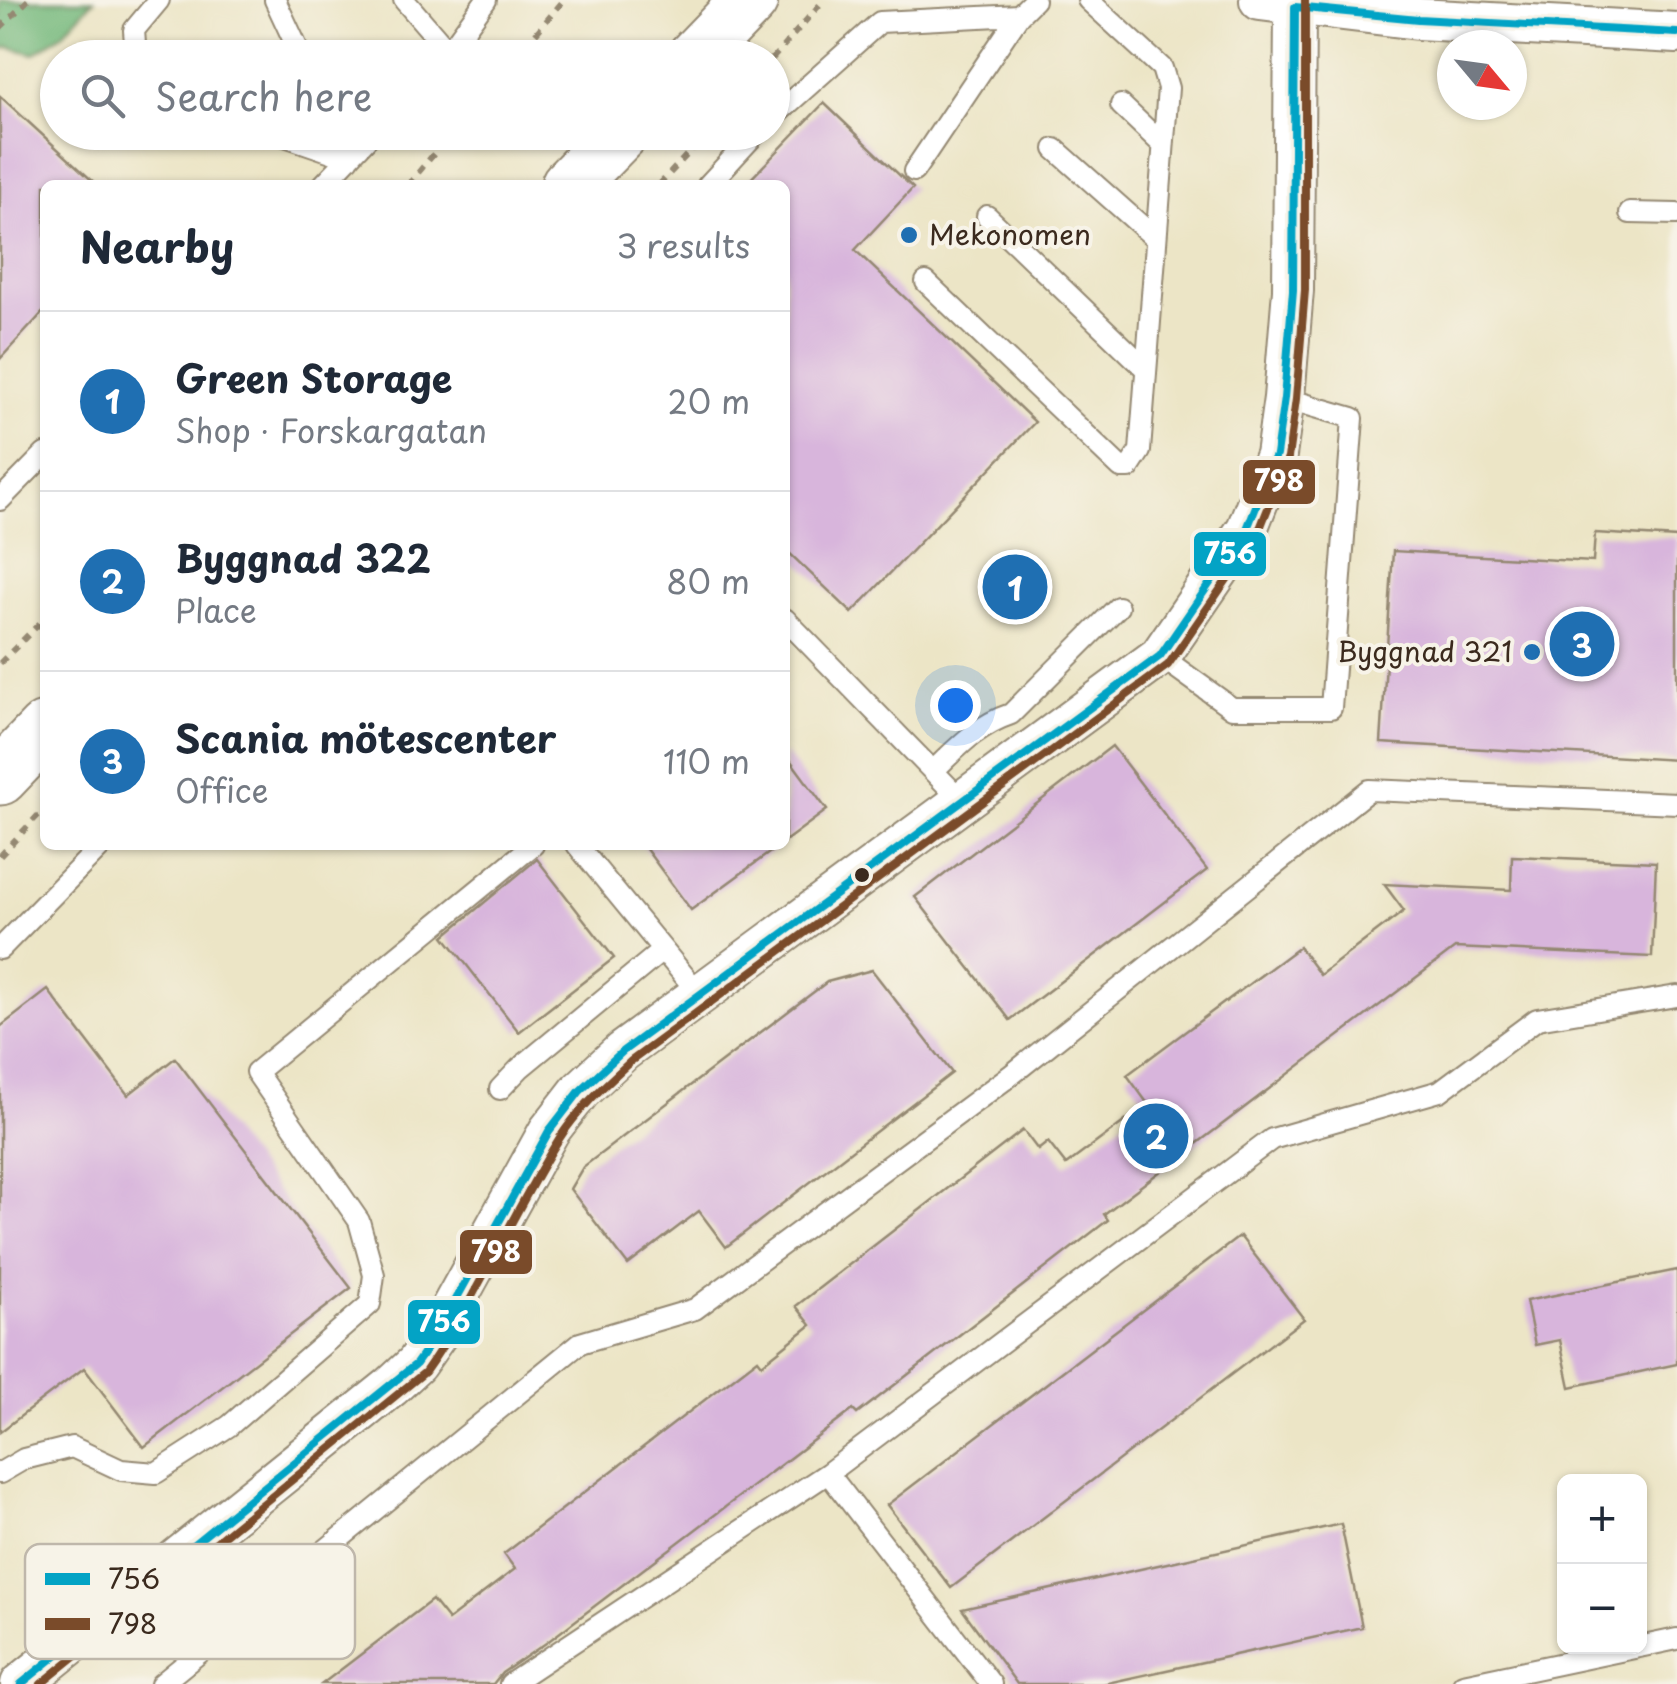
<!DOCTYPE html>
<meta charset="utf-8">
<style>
body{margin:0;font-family:"Playpen Sans",sans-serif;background:#f6f6f7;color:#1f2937}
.controls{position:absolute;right:30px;bottom:30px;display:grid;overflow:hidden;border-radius:15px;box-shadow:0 2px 8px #0004}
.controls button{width:90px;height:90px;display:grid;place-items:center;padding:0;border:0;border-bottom:2px solid #e0e1e3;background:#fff;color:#1f2937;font:50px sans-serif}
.compass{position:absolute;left:1437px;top:30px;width:90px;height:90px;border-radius:50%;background:#fff;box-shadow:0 2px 8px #0004;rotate:119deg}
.you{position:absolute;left:955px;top:705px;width:35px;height:35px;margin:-25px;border:8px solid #fff;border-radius:50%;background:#1a73e8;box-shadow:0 0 0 15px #1a73e833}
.badge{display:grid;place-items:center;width:65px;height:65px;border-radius:50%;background:#1f6fb2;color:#fff;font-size:32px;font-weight:700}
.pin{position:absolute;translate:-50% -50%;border:5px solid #fff;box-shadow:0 2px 10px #0006}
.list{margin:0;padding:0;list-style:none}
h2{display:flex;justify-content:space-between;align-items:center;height:130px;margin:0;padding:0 40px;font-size:42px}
h2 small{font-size:32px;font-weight:400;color:#747a83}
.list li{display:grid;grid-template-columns:65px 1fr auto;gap:30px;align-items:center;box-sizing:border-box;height:180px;padding:0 40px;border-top:2px solid #e0e1e3}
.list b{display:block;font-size:38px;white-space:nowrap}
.list p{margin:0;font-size:32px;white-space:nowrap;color:#747a83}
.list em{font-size:32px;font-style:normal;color:#747a83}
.icon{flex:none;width:55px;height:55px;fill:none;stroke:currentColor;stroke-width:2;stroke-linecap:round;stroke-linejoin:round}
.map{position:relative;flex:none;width:1677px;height:1684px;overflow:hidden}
.search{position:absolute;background:#fff;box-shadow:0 2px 8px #0004;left:40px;top:40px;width:750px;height:110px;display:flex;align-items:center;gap:25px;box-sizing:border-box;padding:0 35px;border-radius:55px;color:#747a83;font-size:38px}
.panel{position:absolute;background:#fff;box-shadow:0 2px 8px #0004;left:40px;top:180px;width:750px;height:670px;border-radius:15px}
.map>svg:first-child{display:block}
.forest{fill:#76b97d;stroke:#58724e;stroke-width:2.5}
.building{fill:#d8b5dc}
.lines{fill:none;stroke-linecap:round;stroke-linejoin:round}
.lane-casing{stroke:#948872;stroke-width:24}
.street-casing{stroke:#948872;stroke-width:44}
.secondary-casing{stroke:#948872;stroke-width:59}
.path{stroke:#948872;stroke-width:6;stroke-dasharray:8 8;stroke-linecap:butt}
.lane{stroke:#fff;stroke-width:20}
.street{stroke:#fff;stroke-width:40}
.secondary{stroke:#fff;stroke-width:55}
.bus-1-casing{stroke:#f7f3e8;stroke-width:15}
.bus-2-casing{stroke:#f7f3e8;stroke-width:15}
.bus-1{stroke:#03a3c5;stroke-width:8}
.bus-2{stroke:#7a4b2a;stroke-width:8}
.poi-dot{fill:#1f6fb2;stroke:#f7f3e8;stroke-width:4}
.bus-dot{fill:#3b2a1e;stroke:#f7f3e8;stroke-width:4}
.labels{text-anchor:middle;stroke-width:8;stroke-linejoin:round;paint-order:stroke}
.poi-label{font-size:28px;fill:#3b2a1e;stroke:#f7f3e8;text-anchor:start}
.key{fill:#f7f3e8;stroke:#bfb7ab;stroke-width:2.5}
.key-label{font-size:28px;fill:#3b2a1e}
.line-badge{stroke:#f7f3e8;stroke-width:4}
.badge-label{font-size:28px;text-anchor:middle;font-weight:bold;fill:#fff}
</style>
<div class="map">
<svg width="1677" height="1684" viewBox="0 0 1677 1684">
<rect width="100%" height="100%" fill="#f7f3e8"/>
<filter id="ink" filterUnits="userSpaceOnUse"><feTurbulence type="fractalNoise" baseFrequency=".01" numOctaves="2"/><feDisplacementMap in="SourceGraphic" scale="20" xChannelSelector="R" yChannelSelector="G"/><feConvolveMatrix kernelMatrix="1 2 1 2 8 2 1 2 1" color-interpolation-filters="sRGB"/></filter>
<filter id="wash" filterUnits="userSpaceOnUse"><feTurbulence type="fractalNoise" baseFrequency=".0048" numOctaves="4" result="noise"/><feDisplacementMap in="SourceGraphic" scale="40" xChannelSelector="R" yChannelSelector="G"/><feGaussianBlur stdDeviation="2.25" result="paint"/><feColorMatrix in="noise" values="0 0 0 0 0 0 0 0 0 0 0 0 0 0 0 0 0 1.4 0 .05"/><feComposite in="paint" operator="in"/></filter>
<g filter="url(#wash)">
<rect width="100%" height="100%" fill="#ece5c6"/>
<!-- forest -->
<path class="forest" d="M0,0H94L62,34L34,54L9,47L0,49Z"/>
<g id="blocks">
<!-- building -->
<path class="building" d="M0,96L97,185H45V310L0,359Z
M824,103L913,188L855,250L1035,422L852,613L785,549V185H745Z
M1595,533L1677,538V760L1381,743L1393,551L1593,562Z
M1112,746L1207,870L1010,1020L915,897Z
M785,753L827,810L785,841Z
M643,845H780L691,910Z
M1512,856L1656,862L1652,957L1455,948L1104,1214L1108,1220L857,1414L853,1410L546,1643L502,1673L493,1684H322L432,1600L448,1620L515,1569L504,1554L758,1359L762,1364L811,1325L796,1306L1023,1130L1038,1150L1048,1142L1066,1165L1148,1104L1127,1075L1299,947L1320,975L1404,911L1384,884L1511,890Z
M537,859L614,958L519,1032L444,936Z
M872,970L952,1073L726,1247L699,1211L628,1265L570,1189L583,1167L827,982Z
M48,990L128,1095L175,1058L351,1288L144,1447L84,1368L0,1432V1027Z
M1240,1236L1304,1319L951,1588L887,1505Z
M1677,1270V1364L1570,1387L1560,1340L1535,1345L1526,1301Z
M1341,1524L1362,1627L1103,1684H1017L962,1609Z"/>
</g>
</g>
<g filter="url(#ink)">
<use href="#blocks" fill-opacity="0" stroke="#948872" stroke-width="2.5"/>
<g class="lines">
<defs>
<path id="lane" d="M275,0L302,58
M404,0L449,52
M136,58L134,30L159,0
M444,58L486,0
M1121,105L1163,145
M772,118L880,22L1019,15
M273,132L349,158
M337,132L349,158
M1055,149L1155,238
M914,171L1019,15L1034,0
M323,185L373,132
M708,185L757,132
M1630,213L1677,214
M987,216L1146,369
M926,282L1121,468H1129L1140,451L1168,88L1162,68L1088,0
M0,500L45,454
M785,619L962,801
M1160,656L1232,708H1331L1353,418L1284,398
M933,771C958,747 978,725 1011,714L1118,607
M577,845L700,995
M0,949L102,845
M500,1089L520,1068L663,950
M0,1473L24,1459L72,1447L121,1470L156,1473L229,1426L370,1304L374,1275L359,1221L256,1072L533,845
M828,1473L991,1684
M161,1684L580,1343L695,1309L1011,1075L1369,790L1677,803
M510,1684L828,1473L1272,1139L1440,1091L1537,1019L1677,996
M1463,1684L1677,1639"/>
<path id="street" d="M1260,0L1418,19L1677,33
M21,1684L391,1387L416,1364L437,1334L549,1131L580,1091L623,1051L1160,656L1247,529L1276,455L1284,398L1293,290L1295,7L1289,0"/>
<path id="secondary" d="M694,58L750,0
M569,185L621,132
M0,777L45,730"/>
</defs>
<!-- lane casing -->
<use href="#lane" class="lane-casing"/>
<!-- street casing -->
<use href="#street" class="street-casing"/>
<!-- secondary casing -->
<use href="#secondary" class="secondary-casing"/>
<!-- path -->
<path class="path" d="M0,28L28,0
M515,58L564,0
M772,59L824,0
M408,185L452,132
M659,185L708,132
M0,663L45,618
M0,856L45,808"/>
<!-- lane -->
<use href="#lane" class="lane"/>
<!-- street -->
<use href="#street" class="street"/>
<!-- secondary -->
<use href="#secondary" class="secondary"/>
<defs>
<path id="bus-1" d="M1295,7L1418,19L1677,33
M21,1684L416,1364L437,1334L549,1131L580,1091L623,1051L1160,656L1247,529L1276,455L1284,398L1293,290L1295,7"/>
<path id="bus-2" d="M41,1684L425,1372C477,1299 511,1215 559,1139C578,1109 605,1085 631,1061L1168,665L1257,536L1288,458L1296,399L1305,290V0"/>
</defs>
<!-- bus-1 casing -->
<use href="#bus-1" class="bus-1-casing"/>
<!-- bus-2 casing -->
<use href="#bus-2" class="bus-2-casing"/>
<!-- bus-1 -->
<use href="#bus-1" class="bus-1"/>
<!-- bus-2 -->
<use href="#bus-2" class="bus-2"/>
</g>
</g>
<!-- markers -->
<g class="poi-dot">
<circle cx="909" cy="235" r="10"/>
<circle cx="1532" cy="652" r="10"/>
</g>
<circle class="bus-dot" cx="862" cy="875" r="9"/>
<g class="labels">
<!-- poi labels -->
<g class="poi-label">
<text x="929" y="245">Mekonomen</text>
<text x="1512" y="662" text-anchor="end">Byggnad 321</text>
</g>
</g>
<!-- legend -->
<rect x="25" y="1544" width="330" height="115" rx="15" class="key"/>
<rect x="45" y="1573" width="45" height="12" fill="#03a3c5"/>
<rect x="45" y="1618" width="45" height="12" fill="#7a4b2a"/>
<g class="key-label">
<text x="108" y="1589">756</text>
<text x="108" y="1634">798</text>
</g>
<g class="line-badge">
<rect x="1241" y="458" width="76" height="48" rx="10" fill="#7a4b2a"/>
<rect x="1192" y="530" width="76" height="48" rx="10" fill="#03a3c5"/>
<rect x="458" y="1228" width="76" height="48" rx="10" fill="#7a4b2a"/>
<rect x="406" y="1298" width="76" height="48" rx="10" fill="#03a3c5"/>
</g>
<g class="badge-label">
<text x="1279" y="491">798</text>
<text x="1230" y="564">756</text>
<text x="496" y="1262">798</text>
<text x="444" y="1332">756</text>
</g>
</svg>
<div class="controls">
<button>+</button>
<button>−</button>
</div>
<svg class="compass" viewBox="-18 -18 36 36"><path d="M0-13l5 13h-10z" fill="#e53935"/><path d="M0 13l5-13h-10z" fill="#747a83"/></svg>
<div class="you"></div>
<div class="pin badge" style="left:1015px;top:587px">1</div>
<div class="pin badge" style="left:1156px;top:1136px">2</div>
<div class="pin badge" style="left:1582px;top:644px">3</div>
<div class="search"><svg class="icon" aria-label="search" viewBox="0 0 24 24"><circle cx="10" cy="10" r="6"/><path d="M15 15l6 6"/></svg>Search here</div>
<section class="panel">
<h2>Nearby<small>3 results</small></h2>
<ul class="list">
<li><span class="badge">1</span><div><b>Green Storage</b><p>Shop · Forskargatan</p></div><em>20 m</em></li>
<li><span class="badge">2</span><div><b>Byggnad 322</b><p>Place</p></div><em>80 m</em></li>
<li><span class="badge">3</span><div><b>Scania mötescenter</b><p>Office</p></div><em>110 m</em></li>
</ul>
</section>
</div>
